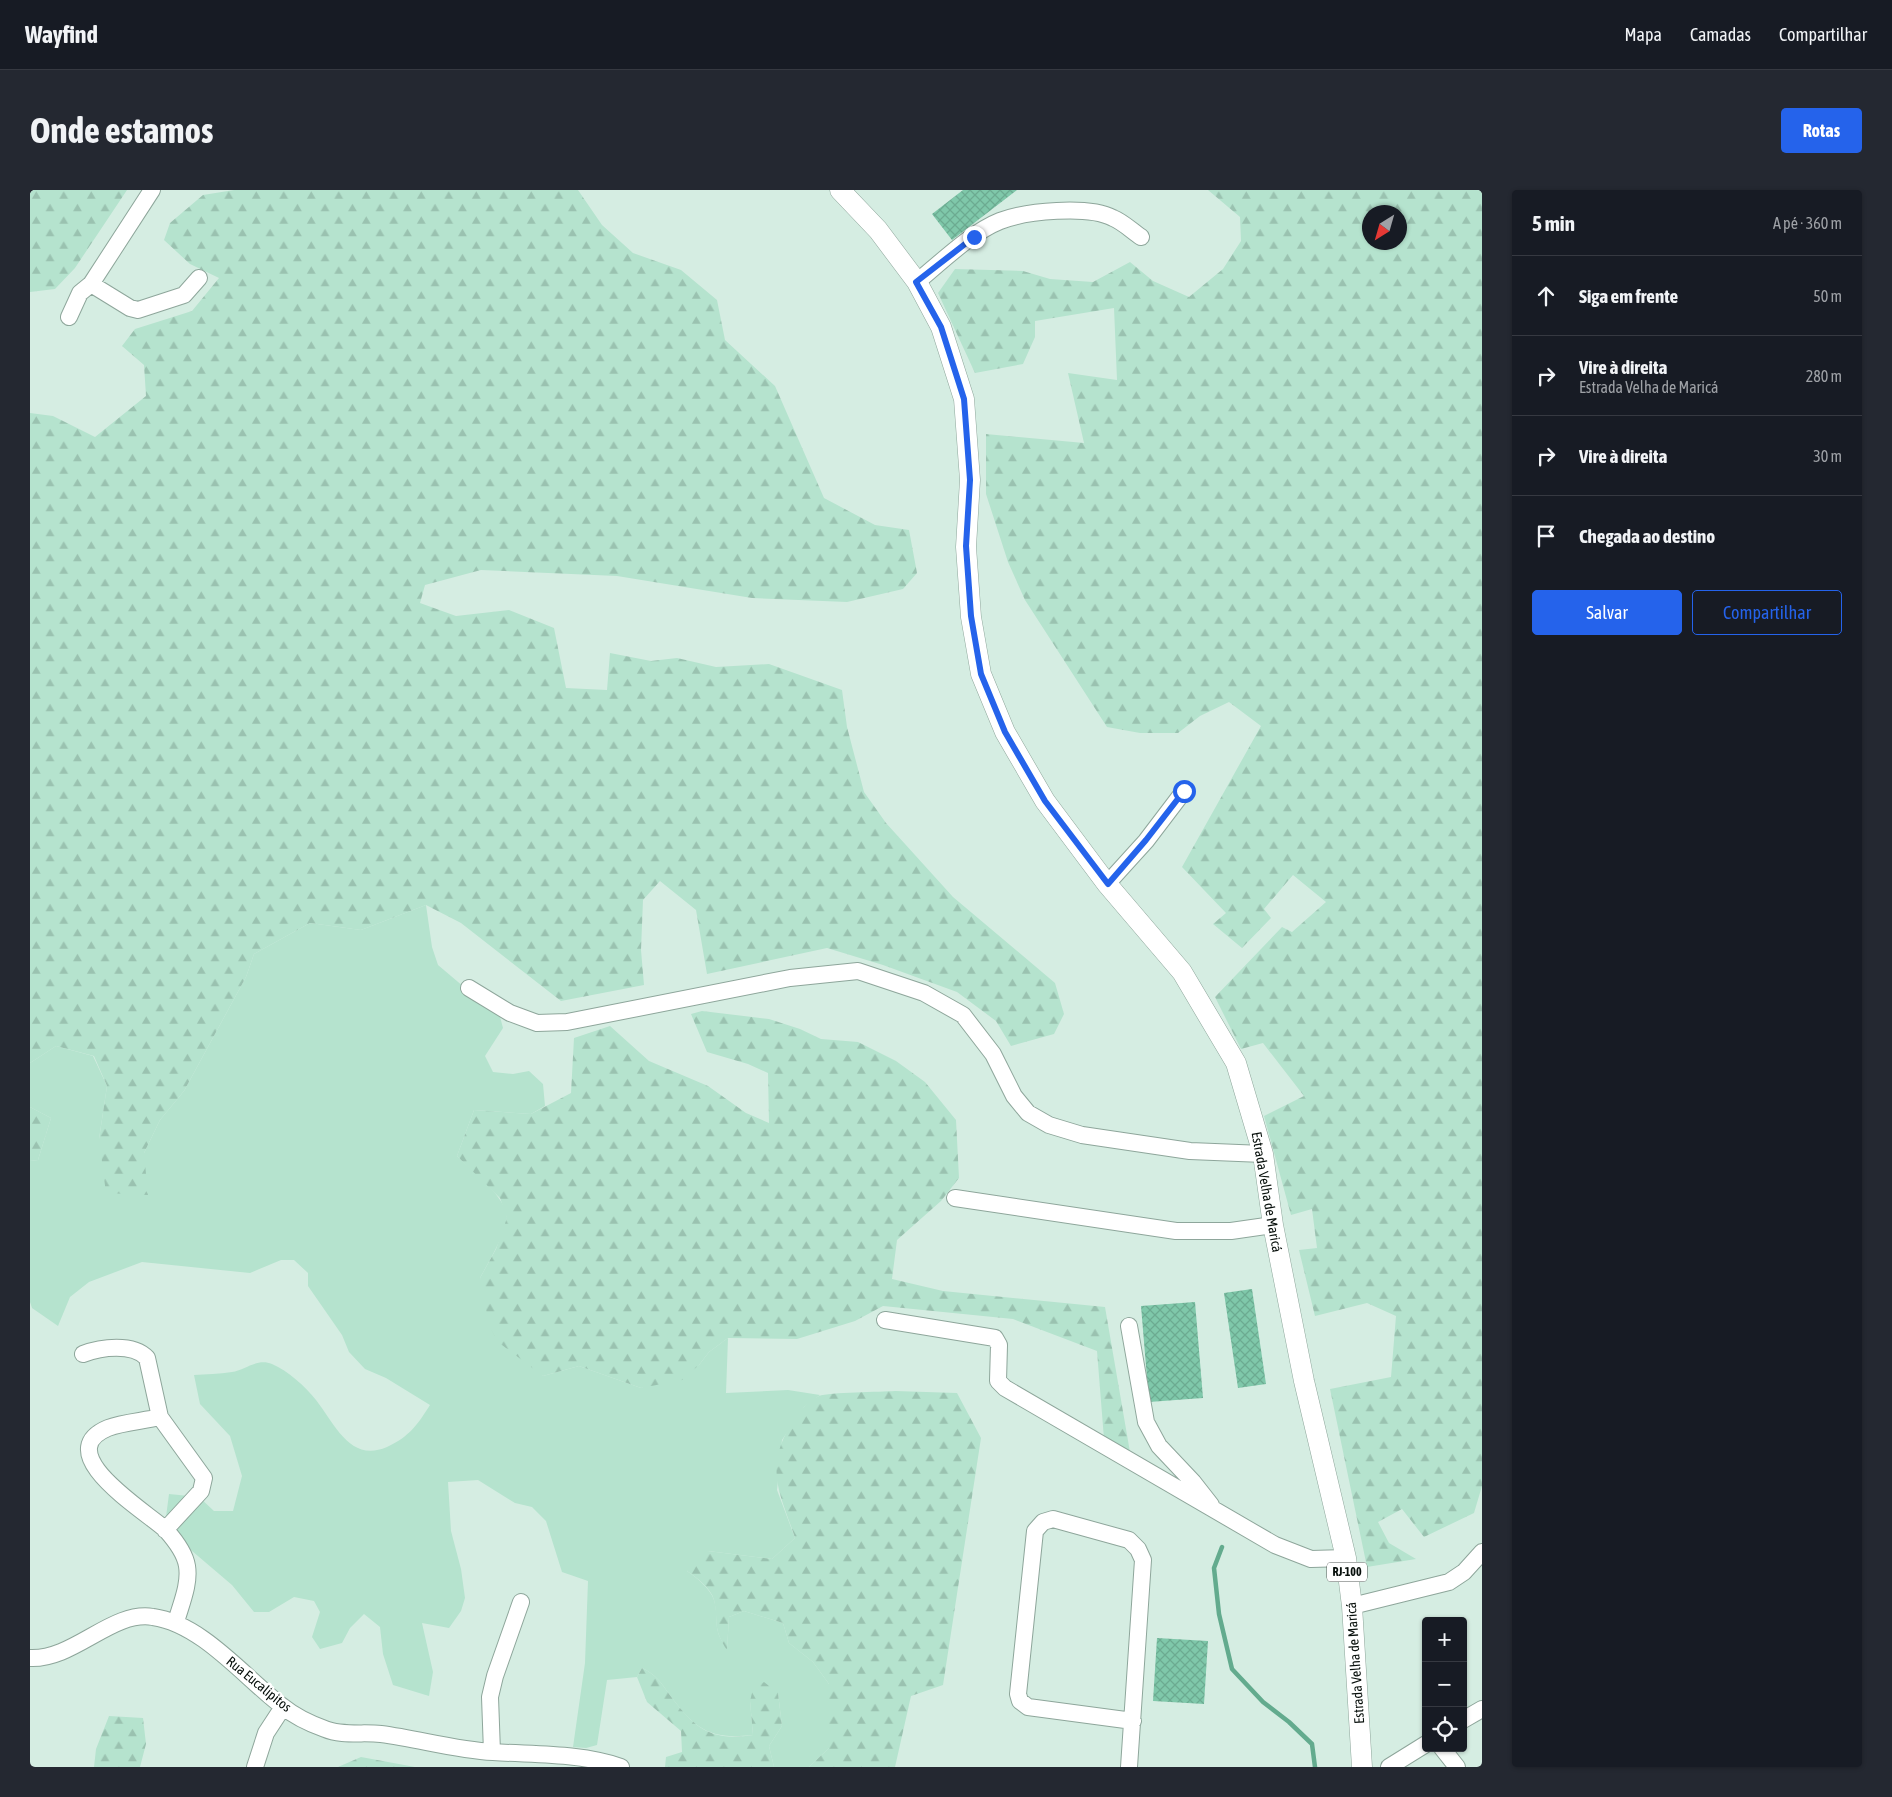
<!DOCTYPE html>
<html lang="pt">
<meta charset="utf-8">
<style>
body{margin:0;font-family:"Asap Condensed",sans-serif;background:#242831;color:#f1f3f6}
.controls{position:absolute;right:15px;bottom:15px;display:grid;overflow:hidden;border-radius:5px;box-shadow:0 1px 4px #0004}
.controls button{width:45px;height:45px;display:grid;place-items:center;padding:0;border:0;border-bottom:1px solid #363941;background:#171b24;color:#f1f3f6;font:25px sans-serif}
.compass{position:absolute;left:1332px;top:15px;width:45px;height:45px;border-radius:50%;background:#171b24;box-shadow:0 1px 4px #0004;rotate:217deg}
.stop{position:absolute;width:15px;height:15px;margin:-11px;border:4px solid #2563eb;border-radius:50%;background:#fff}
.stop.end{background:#2563eb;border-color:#fff;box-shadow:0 1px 5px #0008}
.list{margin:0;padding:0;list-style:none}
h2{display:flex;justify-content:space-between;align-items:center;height:65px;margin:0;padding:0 20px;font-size:21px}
h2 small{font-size:16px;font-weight:400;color:#9ea1a6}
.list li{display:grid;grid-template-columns:32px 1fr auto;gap:15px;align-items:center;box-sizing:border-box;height:80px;padding:0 20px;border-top:1px solid #363941}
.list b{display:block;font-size:19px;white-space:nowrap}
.list p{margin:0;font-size:16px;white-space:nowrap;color:#9ea1a6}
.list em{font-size:16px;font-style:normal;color:#9ea1a6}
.actions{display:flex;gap:10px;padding:15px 20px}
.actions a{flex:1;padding:11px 0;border:1px solid #2563eb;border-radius:5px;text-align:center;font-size:18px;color:#2563eb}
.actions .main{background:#2563eb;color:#fff}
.icon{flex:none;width:28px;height:28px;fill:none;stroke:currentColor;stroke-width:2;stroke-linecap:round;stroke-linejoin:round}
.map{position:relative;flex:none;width:1452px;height:1577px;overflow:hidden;border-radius:5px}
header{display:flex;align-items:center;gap:30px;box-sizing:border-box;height:70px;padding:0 25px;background:#171b24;border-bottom:1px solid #363941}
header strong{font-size:24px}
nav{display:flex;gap:28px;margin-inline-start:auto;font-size:18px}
.intro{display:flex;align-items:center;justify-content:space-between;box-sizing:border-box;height:120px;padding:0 30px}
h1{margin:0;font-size:35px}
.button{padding:12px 22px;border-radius:5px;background:#2563eb;color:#fff;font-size:18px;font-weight:700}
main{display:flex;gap:30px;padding:0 30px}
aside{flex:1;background:#171b24;border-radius:5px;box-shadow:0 1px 4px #0004}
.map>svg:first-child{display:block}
.green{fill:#b5e3ce}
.forest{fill:url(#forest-firs);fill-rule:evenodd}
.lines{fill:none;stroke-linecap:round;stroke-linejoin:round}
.stream{stroke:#63ab8e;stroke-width:4.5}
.building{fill:url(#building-cross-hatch)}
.minor-casing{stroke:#8ea69b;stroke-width:18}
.major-casing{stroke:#8ea69b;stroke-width:21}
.minor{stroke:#fff;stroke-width:16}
.major{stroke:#fff;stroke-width:20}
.route{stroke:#2563eb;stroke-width:6}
.labels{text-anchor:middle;stroke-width:5;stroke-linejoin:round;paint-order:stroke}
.shield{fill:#fff;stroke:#515754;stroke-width:1}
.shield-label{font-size:12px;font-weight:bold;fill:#070f0b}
.street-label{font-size:14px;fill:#070f0b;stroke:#fff}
</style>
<header>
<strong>Wayfind</strong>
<nav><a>Mapa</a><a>Camadas</a><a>Compartilhar</a></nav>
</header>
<div class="intro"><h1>Onde estamos</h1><a class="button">Rotas</a></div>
<main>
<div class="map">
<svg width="1452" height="1577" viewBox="0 0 1452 1577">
<defs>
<pattern id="forest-firs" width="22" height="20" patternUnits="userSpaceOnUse" patternTransform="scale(1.25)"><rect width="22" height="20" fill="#b5e3ce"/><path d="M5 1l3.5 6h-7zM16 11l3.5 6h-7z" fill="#9ac2b0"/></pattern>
<pattern id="building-cross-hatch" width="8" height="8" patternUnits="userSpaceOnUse" patternTransform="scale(1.25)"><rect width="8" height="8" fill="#7fc8aa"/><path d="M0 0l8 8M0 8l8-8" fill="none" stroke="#6cab91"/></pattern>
</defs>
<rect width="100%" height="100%" fill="#d5ede2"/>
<!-- green -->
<path class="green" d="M396,715L402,757L408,775L434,797L469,823L473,838L455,866L463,882L483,884L499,881L513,894L515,916L501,924L444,920L427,966C441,980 477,1007 477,1028C476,1043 457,1075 450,1088L513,1186L549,1176L611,1198L669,1175L679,1162L698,1148L696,1203L758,1200L790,1205L774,1217L752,1250L747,1300L765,1348L742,1369L678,1361L657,1381C667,1388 680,1398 684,1410C690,1433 681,1436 697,1459L699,1427L714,1421L753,1433L759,1453L783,1472L799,1494V1558L779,1577H744L739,1556L752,1536L748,1503L720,1511L723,1545C679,1550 665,1539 639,1504C631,1492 625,1484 612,1478L607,1487L577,1490L567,1555L556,1558L543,1557L555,1473L558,1391L532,1382L516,1331L502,1317L485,1313L448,1290L418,1292L421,1341L431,1379L435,1408L431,1421L419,1438L392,1433L403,1482L399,1506L363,1495L353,1464L350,1437L334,1424L320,1438L312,1453L290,1459L282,1447L290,1422L284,1411L264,1407L239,1422H224L202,1395L155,1355L136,1327L139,1304L169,1307L184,1321H203L212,1286L200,1246L170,1214L164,1185C176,1184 189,1184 202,1182C215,1180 227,1168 242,1174C258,1181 275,1196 286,1210C305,1234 320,1273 357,1257C379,1247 388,1234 400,1215L356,1188L335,1179L319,1162L312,1145L278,1096V1083L264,1070H251L220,1083L112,1072L59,1092L40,1107L28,1136L2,1118L0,1112V971L8,970L21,928L0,917V873L26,856L63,866L77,896L69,949L114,963L130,930L154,901L216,787L224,764L280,733L331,740Z"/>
<!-- forest -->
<path class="forest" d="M0,0H97L45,78L25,99L0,102Z
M204,0H548L572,35L603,63L651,80L687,110L695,150L745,196L794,308L845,335L879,340L887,383L873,399L817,412L722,408L587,386L451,380L395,395L390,413L426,426L479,420L524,438L536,498L577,500L580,463L621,471L647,468L686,477L739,474L812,500L817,537L834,602L856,633L923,707L1025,793L1034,824L1024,844L981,856L966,831L927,802L853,775L797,758L677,784L666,720L630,691L613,710L611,760L614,795L531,811L431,733L396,715L331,740L280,733L224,764L216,787L154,901L130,930L114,963L118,1005L76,1003L69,949L77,896L64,866L26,856L0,873V223L23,226L65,247L116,206L114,175L92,156L105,139L162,121L189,88L160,74L134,50L140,33L173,5Z
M1178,0H1452V1296L1444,1323L1394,1347L1372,1319L1348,1332L1359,1353L1386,1369L1337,1377L1300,1199L1361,1187L1366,1126L1337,1113L1285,1126L1269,1060L1287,1058L1282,1019L1261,1025L1234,926L1274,906L1233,853L1211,859L1185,807L1252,737L1262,742L1296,712L1263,685L1234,719L1241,728L1212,758L1183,734L1196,723L1152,677L1231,536L1199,512L1170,526L1148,543H1110L1077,537L995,410L978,372L956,304V244L1054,253L1038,183L1087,190L1084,118L1005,131V147L993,174L945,183L908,103L925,79L993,81L1020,89L1063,92L1100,72L1123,91L1159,107L1193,79L1211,51L1210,27ZM1340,22H1370V52H1340Z
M672,821L739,829L770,839L791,849L828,852L866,871L895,892L926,930L929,988L911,1011L867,1050L862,1089L913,1101L1075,1117L1101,1268L1074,1249L1067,1161L983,1129L853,1116L825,1131L767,1149L698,1148L679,1162L669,1175L652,1190L611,1198L549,1176L513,1186L468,1152L459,1135L450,1088L466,1059L477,1028L470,1008L427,966L444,920L501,924L541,903L544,848L580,836L619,871L678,896L716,923L739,933L738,883L718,874L677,862L661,824Z
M0,917L21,928L8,970L0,971Z
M865,1201L927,1203L951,1248L913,1495L881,1506L865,1577H779L799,1558V1494L783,1472L759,1453L753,1433L714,1421L699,1427L697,1460C682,1437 689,1434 684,1410C681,1398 667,1388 657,1381L663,1363L678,1361L742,1369L765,1348C751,1305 734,1280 760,1236C767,1224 776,1212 789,1206C799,1202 851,1202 865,1201Z
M612,1478C625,1484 631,1492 639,1504C664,1537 679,1552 723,1545L720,1511L723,1499L734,1492L748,1503L752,1536L739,1556L744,1577H635L636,1567L652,1562L651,1541L617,1512L607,1487Z
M79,1526L113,1528L116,1554L110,1577H64L66,1559Z
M331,1567L385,1577H308Z"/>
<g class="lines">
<!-- stream -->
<path class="stream" d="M1192,1357L1184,1378L1189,1424L1202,1479L1233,1512L1259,1532L1282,1554L1285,1577"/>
</g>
<!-- building -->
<path class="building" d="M933,0H987L922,50L902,24Z
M1222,1099L1236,1194L1208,1198L1194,1103Z
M1165,1112L1173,1208L1119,1212L1111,1116Z
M1127,1448L1178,1451L1174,1514L1123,1511Z"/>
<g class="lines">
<defs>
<path id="minor" d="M887,92C910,73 942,42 970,31C996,21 1058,15 1083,28C1093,32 1102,41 1111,47
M61,94L122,0
M39,127L50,103L61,94L100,118L108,120L154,105L169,88
M1077,694L1116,651L1154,601
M439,798L480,823L507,833L537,832L760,788L828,781L894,803L933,825L963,864L984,906L998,923L1019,935L1052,945L1160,961L1233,964
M925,1008L1146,1041H1201L1243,1035
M855,1130L965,1148L969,1155L968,1191L975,1198L1245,1355L1281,1369L1316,1368
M1099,1136L1116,1232L1129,1256L1163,1292L1181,1315
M53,1164C71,1157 103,1153 117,1168L130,1227L174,1288L171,1301L135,1340
M130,1227C114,1231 93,1232 78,1238C18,1263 117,1322 136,1340C144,1349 155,1363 157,1376C160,1394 151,1414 146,1432
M1322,1416L1419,1392L1434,1382L1452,1362
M0,1468C44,1470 82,1420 123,1427C172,1434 214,1487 252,1516C263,1525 281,1534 295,1539C311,1546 334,1542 351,1544C389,1549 426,1560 463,1562C506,1565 550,1563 591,1577
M1433,1530L1452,1519
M1412,1558L1427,1577
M462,1562L460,1507L465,1486L491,1412
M225,1577L236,1543L253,1517
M1099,1577L1113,1370L1108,1359L1099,1350L1023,1329L1013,1332L1005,1341L988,1504L990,1511L998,1517L1103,1531
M1359,1577L1396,1554"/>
<path id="major" d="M810,0L848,40L887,92L911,137L934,209L940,290L936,357L941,427L951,484L975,542L1015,611L1077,694L1152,782L1206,873L1233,964L1243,1035L1274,1191L1316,1368L1322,1416L1332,1577"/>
</defs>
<!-- minor casing -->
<use href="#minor" class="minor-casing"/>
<!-- major casing -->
<use href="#major" class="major-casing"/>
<!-- minor -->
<use href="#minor" class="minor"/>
<!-- major -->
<use href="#major" class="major"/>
</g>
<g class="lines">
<!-- route -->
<path class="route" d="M944,47L886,92L911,137L934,209L940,290L936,356L941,426L951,484L975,542L1015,611L1078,694L1116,650L1154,601"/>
</g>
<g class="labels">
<!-- shield labels -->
<rect class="shield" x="1297" y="1372.5" width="40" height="19" rx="4"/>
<g class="shield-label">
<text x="1317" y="1386">RJ-100</text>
</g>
<!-- street labels -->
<g class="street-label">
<text transform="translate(1237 1002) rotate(80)" y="5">Estrada Velha de Maricá</text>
<text transform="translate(1325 1473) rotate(-94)" y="5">Estrada Velha de Maricá</text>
<text transform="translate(229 1494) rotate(39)" y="5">Rua Eucalipitos</text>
</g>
</g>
</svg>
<div class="controls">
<button>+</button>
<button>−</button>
<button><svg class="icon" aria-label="locate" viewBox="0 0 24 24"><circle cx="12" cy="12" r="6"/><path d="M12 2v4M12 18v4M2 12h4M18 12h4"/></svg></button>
</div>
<svg class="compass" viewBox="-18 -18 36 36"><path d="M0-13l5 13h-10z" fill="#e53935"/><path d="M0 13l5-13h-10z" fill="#9ea1a6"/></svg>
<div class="stop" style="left:1154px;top:601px"></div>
<div class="stop end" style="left:944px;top:47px"></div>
</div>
<aside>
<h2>5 min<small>A pé · 360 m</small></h2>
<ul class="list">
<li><svg class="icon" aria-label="ahead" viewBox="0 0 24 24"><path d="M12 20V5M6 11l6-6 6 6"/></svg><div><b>Siga em frente</b></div><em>50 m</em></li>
<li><svg class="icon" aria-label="right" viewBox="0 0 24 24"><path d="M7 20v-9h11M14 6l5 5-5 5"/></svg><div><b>Vire à direita</b><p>Estrada Velha de Maricá</p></div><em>280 m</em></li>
<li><svg class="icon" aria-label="right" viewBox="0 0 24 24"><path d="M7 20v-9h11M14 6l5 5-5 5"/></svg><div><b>Vire à direita</b></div><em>30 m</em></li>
<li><svg class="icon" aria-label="arrive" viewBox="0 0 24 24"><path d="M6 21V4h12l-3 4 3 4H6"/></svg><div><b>Chegada ao destino</b></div></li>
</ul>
<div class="actions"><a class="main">Salvar</a><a>Compartilhar</a></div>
</aside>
</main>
